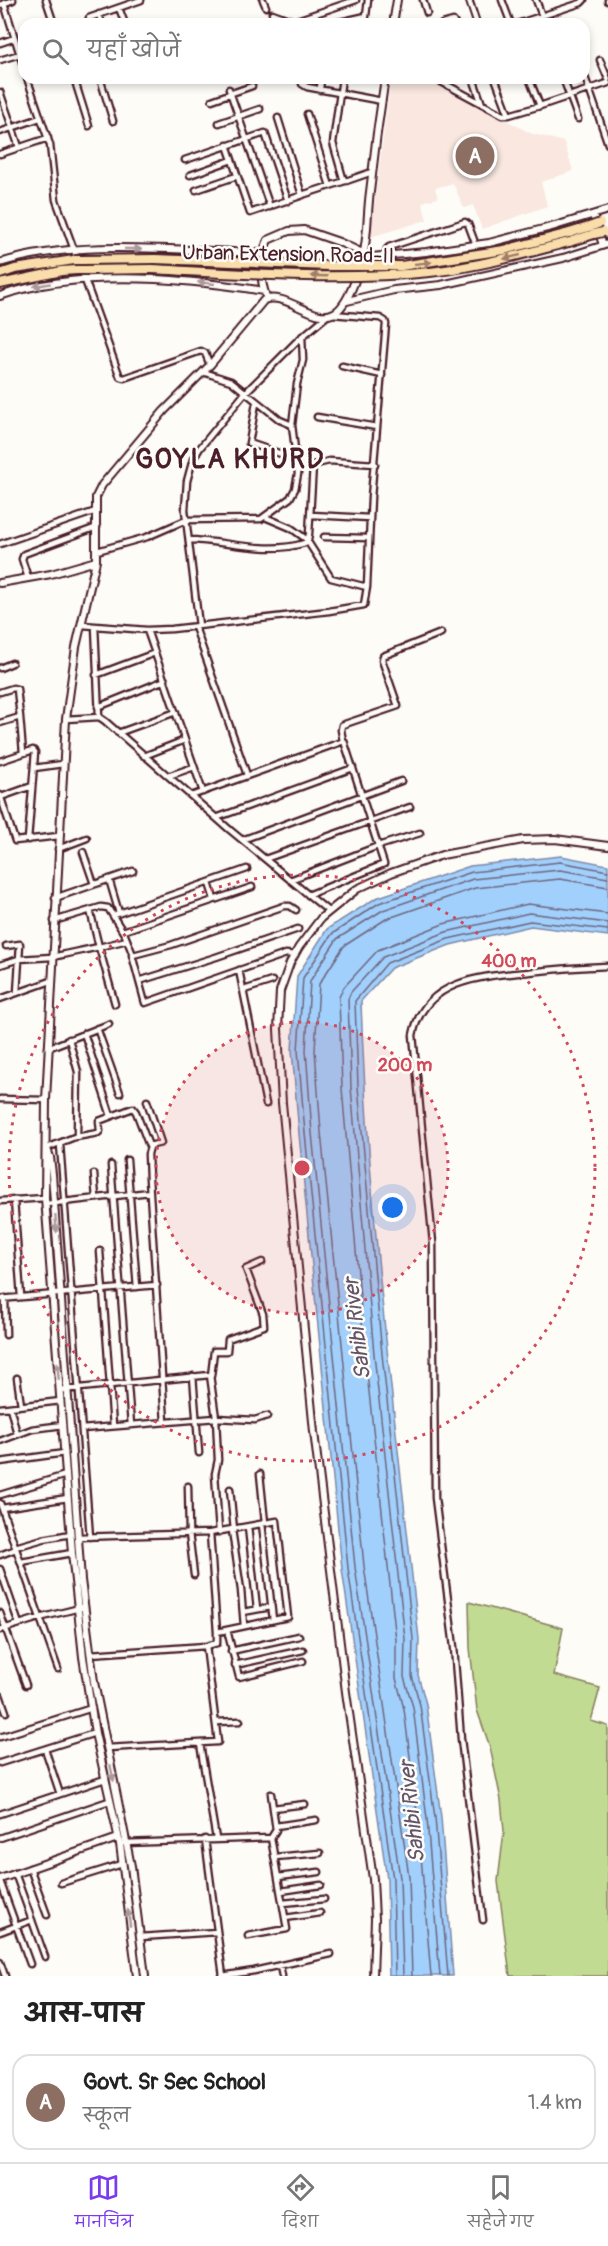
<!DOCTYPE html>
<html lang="hi">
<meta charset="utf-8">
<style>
body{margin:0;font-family:Pangolin,"Playpen Sans Deva",sans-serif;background:#f2f2f2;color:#222}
.you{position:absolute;left:393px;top:1208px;width:21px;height:21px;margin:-15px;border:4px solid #fff;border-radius:50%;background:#1a73e8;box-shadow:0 0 0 9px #1a73e833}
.badge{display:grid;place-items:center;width:39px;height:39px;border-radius:50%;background:#7c3aed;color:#fff;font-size:20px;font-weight:700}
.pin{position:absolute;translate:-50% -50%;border:3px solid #fff;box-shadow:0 2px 6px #0006}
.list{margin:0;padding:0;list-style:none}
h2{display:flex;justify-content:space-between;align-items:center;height:78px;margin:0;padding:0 24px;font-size:26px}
h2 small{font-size:20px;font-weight:400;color:#767676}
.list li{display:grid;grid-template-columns:39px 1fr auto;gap:18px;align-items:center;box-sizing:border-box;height:96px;margin:0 12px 12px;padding:0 12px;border:2px solid #e0e0e0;border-radius:18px}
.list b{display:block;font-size:22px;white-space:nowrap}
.list p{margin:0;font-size:20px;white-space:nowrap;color:#767676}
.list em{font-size:20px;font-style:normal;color:#767676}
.icon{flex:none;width:33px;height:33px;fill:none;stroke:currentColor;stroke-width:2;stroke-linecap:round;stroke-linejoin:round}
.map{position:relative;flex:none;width:608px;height:1976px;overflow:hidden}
.search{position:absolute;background:#fff;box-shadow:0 3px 9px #0003;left:18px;right:18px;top:18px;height:66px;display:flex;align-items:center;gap:15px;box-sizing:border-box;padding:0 21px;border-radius:18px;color:#767676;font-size:22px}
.sheet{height:186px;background:#fff}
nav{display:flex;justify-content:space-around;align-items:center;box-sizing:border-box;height:84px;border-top:2px solid #e0e0e0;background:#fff;font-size:16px;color:#767676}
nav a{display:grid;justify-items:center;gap:3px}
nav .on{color:#7c3aed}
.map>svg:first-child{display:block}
.built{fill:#f9e7e0}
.green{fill:#c2db92;stroke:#867d5e;stroke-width:1.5}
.water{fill:#a1d0fc;stroke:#7e89a8;stroke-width:1.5}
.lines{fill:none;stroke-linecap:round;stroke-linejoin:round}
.shore{stroke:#6d667f;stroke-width:1.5}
.street-casing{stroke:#4a1f2b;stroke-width:9}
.secondary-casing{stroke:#4a1f2b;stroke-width:10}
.highway-casing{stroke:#4a1f2b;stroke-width:12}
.street{stroke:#fdfcf7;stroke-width:4.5}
.secondary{stroke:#fdfcf7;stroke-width:6}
.highway{stroke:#f9deab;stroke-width:8}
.highway-bridge-casing{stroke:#4a1f2b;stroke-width:12;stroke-linecap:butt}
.highway-bridge{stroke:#f9deab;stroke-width:8}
.oneway{fill:#ac999b}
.oneway2{fill:#a27e6b}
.ring{fill:none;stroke:#d1495b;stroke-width:3;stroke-dasharray:3 6}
.labels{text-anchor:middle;stroke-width:5;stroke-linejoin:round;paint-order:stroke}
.street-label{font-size:21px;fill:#4a1f2b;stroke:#fdfcf7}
.water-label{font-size:22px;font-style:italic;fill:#64546a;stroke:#fdfcf7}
.district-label{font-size:27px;font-weight:bold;letter-spacing:1.5px;fill:#4a1f2b;stroke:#fdfcf7}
.centre{fill:#d1495b;stroke:#fdfcf7;stroke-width:3}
.ring-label{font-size:18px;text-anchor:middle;font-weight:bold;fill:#d1495b;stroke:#fdfcf7;stroke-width:5;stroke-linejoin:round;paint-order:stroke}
</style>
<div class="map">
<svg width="608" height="1976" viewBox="0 0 608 1976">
<rect width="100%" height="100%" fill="#fdfcf7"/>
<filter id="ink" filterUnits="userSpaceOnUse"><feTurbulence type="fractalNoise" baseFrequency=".0167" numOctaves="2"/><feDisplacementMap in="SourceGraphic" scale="12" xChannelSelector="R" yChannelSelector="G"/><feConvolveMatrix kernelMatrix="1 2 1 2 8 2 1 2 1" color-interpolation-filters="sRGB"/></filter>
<g filter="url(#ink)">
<!-- built -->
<path class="built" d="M391,78H429L530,133L564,142L573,171L541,182L547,206L482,229L473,205L464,208L453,183L435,188L438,198L422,202L427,220L370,237Z"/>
<!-- green -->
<path class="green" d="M469,1602L563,1628L554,1675L600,1688L591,1721L608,1726V1976H510L498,1881L504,1831L501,1800L490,1747L477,1710L470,1648Z"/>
<!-- water -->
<path class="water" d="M561,856L608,865V936L531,926L450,945L391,968L361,1001C368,1214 396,1427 419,1639L418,1675L426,1704L441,1817L453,1976H389L387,1879L342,1569L299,1134L292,1050L297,976L327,929L376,898L470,866Z"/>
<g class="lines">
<!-- shore -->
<path class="shore" d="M395,1976L393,1879L348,1568L305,1133L298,1050L303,978L332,934L379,903L472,872L560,862L608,871
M403,1976L400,1878L355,1567L312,1133L306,1050L310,981L337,939L383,910L473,879L560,870L608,878
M412,1976L409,1877L364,1566L321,1132L315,1050L319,984L344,946L386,919L475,888L560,879L608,887
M431,1976L418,1820L404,1709L396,1678V1640L365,1355L342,1088L339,997L344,987L378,950L443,924L528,904L608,914
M440,1976L427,1819L413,1707L404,1677L405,1639L374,1354L351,1087L348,999L351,992L383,957L446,932L529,913L608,923
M448,1976L435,1818L420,1705L412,1676L413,1639L382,1354L358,1087L355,1001L387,963L448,939L530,921L608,930"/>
<defs>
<path id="street" d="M46,0L54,24
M263,0L266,7
M423,0L427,13
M469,0L477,24
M502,0L511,24
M536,0L545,24
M608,0V1
M4,3L24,68
M0,5L13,0
M119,8L125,24
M272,13L302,24
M99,14L102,24
M89,18L141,0
M294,21L356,0
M331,24L366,16
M365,24L368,0
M442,24L453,21L455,24
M517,24L581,3L584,0
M0,43L15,38
M0,60L20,54
M600,60L608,79
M584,74L608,144
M27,78L50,145L56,200L120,377L124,378L201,351L205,353L210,365
M74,78L89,126
M100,78L113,121
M302,78V84L307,87L382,101
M342,78L333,143L343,178L346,181L372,172
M434,78L503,115H509L540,106
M473,78L482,104
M495,78L509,115
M529,78L540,106L608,83
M563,78L578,119
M229,89L270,207
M320,90L321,78
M0,92L19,147
M212,100L252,86
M307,114L330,186
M278,118L302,195L345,181
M219,123L260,109
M0,132L40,118
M227,145L250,213L303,195
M0,154L48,138
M185,160L265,133L288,201
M190,175L232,160
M196,190L237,176
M391,255L387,249L389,247L465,222L468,224L474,240
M342,366L382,375
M203,372L231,381L280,420L292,425
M256,403L249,443L296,459
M317,417L377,427
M311,515L370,518
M265,517L291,528L306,539L331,578L367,587
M324,537L369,538
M189,540C227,541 267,555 305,543L308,540L309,534L313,465L329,461L375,464
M0,544L96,511
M97,551L147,537L186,520L261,519L290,498L295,489L298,474L292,425L297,384L303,360L302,336
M28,578L22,559L24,554L97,527
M82,625L147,630L172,629L329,611L364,605L367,587L371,497L386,324L385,321L380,318L332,314
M95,626L99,717
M199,626L185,510L187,481L193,459L200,448L245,393L296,342L328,315
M195,627L247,775
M147,630L203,792
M0,668L12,663
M96,675L155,653
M0,692L13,688L17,689L20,717L0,723
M98,707L165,680
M20,717L23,753
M66,719L99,717L105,721L230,830L328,911
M118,733L176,712
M343,741L341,730L342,725L398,706L382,660L383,656L441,633
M144,756L185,740
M0,761L33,750L35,752L28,840
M34,768L63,764
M168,776L194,767
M0,795L15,841L59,836
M191,796L344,741L384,864L308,895
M1,797L32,786
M216,818L353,768
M242,840L401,781
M58,849L87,838
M83,852L94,884
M265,859L410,807
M109,879L119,913
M290,880L378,846L420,833
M209,883L214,899
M55,898L133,871
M90,910L99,947L127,940
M114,915L247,869
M54,921L101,907L108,908L125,935L133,955L171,945L284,906H290L296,910
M123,931L252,887
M6,946L20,944L17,993
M132,955L145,1003L286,954L295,955
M0,965L19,959L52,957L99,947L115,1004
M239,970L266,1104
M139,981L216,957L298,929
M244,990L272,981
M0,999L51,981
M97,1028L120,1093
M84,1033L111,1116
M48,1048L109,1024
M0,1099L46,1100
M76,1137L98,1133L100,1131L99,1121L133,1108L136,1112L149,1146L161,1143L147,1101
M60,1144L90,1537
M150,1147L148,1154L149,1179L165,1422
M47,1148L77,1136L78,1072L69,1039
M127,1160L137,1287
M111,1165L131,1425
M94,1174L96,1198
M14,1200L21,1297
M0,1201L45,1198
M46,1204L150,1192
M100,1251L113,1426
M5,1298L6,1335
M0,1299L157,1285
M193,1376L199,1453
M211,1376L214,1351H227L228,1339L264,1326L263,1314L246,1269L262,1262
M17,1378L21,1405
M60,1390L210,1375L216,1418L218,1460L215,1474L219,1532
M10,1407L17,1434
M0,1408L61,1401
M82,1429L216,1418L255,1420L267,1416
M0,1441L32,1429L63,1425
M0,1462L65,1453
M260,1474L265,1523
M188,1486L189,1533L194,1575
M230,1489L234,1530
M0,1495L66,1475
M0,1503L58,1669
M2,1508L68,1498
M262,1524L273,1620
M248,1527L257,1609
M232,1530L241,1590L244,1626
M78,1537L210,1533L277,1521L288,1617L217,1632L210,1533
M15,1547L43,1539L71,1534
M0,1555L16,1549
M21,1562L72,1553
M0,1569L19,1624
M243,1612L271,1607
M0,1613L26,1685
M0,1630L39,1618L84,1607
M227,1630L239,1677L303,1661
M231,1651L299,1636
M90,1654L206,1646L217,1643V1632
M235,1665L303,1650
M0,1695L6,1712
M216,1722L240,1721
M0,1737L92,1708
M200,1744L216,1839
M107,1748L218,1742L206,1646
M45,1749L60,1794
M0,1763L95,1733
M271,1794L276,1830L271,1838
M273,1808L305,1804
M0,1814L105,1779
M276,1826L316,1820
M0,1838L109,1801
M205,1839L223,1976
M124,1843L271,1838L287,1929L248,1936
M275,1857L320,1853
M30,1868L47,1915
M15,1873L45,1957
M278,1877L319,1872
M0,1881L30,1964
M61,1883L122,1864
M281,1891L321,1885
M283,1903L324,1899
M285,1918L320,1913
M483,1920L461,1739L454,1647L435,1498L433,1243L413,1035C424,979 483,976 529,972C555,969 582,967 608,966
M0,1932L32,1920
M140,1937L217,1932
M0,1962L5,1976
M280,1966L282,1976
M222,1976L254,1971L331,1954"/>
<path id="secondary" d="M393,24L397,0
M593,215L603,245
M0,263C77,238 181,251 262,253
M0,296C77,269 184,278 264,291
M267,299C259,278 259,260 268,240L289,231L304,230L339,242L371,257L426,252L489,243L555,226L608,210
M347,301L394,290L441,285L563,258L608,244
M0,583L51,574L96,561
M46,1146L50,1157L52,1174L81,1580L94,1682L131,1866L145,1976
M0,1879L118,1838
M137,1976L120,1844L95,1733L83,1657L72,1553L45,1198L46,1100L66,719L76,647L96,561V497L102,485L164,411L210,365L264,300C286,291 314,324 334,313C348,306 359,271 363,256C368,237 367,213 370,192C374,154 379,116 385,78
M373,1976L375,1919L373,1879L346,1692L314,1432L282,1103L278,1029L280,991L290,963L299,947L321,918L357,889L391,873L442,855L523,840L555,839L608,846"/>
<path id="highway" d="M569,233L592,226
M569,242L594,234
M82,260L155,259
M86,270L152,269
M0,274L15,269L74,260
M0,284L62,271L77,270"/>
</defs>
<!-- street casing -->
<use href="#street" class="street-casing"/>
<!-- secondary casing -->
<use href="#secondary" class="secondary-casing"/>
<!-- highway casing -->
<use href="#highway" class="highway-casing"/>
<!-- street -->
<use href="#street" class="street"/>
<!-- secondary -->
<use href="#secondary" class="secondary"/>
<!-- highway -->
<use href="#highway" class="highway"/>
<defs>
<path id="highway-bridge" d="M592,226L600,223
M594,234L603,232
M155,259L328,266H401L504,250L569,233
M74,260H82
M152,269C244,274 338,281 430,272C477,267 524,254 569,242
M77,270H86"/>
</defs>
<!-- highway-bridge casing -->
<use href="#highway-bridge" class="highway-bridge-casing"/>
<!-- highway-bridge -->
<use href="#highway-bridge" class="highway-bridge"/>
</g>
<!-- one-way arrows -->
<defs><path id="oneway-solid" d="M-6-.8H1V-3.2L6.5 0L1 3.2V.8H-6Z" transform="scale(1.5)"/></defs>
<g class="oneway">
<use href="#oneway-solid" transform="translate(133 249) rotate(1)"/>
<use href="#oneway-solid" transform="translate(206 283) rotate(-174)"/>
<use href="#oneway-solid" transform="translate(42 285) rotate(170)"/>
<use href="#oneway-solid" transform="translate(56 1224) rotate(86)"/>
<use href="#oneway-solid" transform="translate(58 1371) rotate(-95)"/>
<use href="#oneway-solid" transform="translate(112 1773) rotate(78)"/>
<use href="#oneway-solid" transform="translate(129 1918) rotate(-98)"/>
</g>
<g class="oneway2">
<use href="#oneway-solid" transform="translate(512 257) rotate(167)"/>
<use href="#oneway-solid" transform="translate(423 263) rotate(-6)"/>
<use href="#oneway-solid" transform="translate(319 276) rotate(-178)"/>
</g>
</g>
<!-- distance rings -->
<circle cx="302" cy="1168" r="146" fill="#d1495b" fill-opacity=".12"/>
<g class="ring">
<circle cx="302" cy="1168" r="146"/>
<circle cx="302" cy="1168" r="293"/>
</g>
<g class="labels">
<!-- street labels -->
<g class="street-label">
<text transform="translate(288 254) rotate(1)" y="7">Urban Extension Road-II</text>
</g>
<!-- water labels -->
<g class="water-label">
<text transform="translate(356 1329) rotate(-97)" y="8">Sahibi River</text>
<text transform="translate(411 1812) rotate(-96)" y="8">Sahibi River</text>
</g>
<!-- district labels -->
<g class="district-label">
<text x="230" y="468">GOYLA KHURD</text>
</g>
</g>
<circle cx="302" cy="1168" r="9" class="centre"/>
<g class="ring-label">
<text x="509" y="967">400 m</text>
<text x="405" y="1071">200 m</text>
</g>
</svg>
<div class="you"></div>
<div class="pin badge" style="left:475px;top:156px;background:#8d6e63">A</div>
<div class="search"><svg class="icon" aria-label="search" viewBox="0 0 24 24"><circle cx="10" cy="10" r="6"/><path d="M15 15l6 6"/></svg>यहाँ खोजें</div>
</div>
<section class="sheet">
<h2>आस-पास<small></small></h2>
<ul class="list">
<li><span class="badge" style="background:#8d6e63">A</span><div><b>Govt. Sr Sec School</b><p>स्कूल</p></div><em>1.4 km</em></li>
</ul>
</section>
<nav>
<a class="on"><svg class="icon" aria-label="map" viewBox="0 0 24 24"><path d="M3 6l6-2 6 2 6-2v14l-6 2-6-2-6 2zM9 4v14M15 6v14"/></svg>मानचित्र</a>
<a><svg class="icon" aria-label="directions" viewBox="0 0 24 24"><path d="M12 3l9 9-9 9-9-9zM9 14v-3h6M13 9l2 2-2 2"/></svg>दिशा</a>
<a><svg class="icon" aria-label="saved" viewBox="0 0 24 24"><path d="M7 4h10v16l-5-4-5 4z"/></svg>सहेजे गए</a>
</nav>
